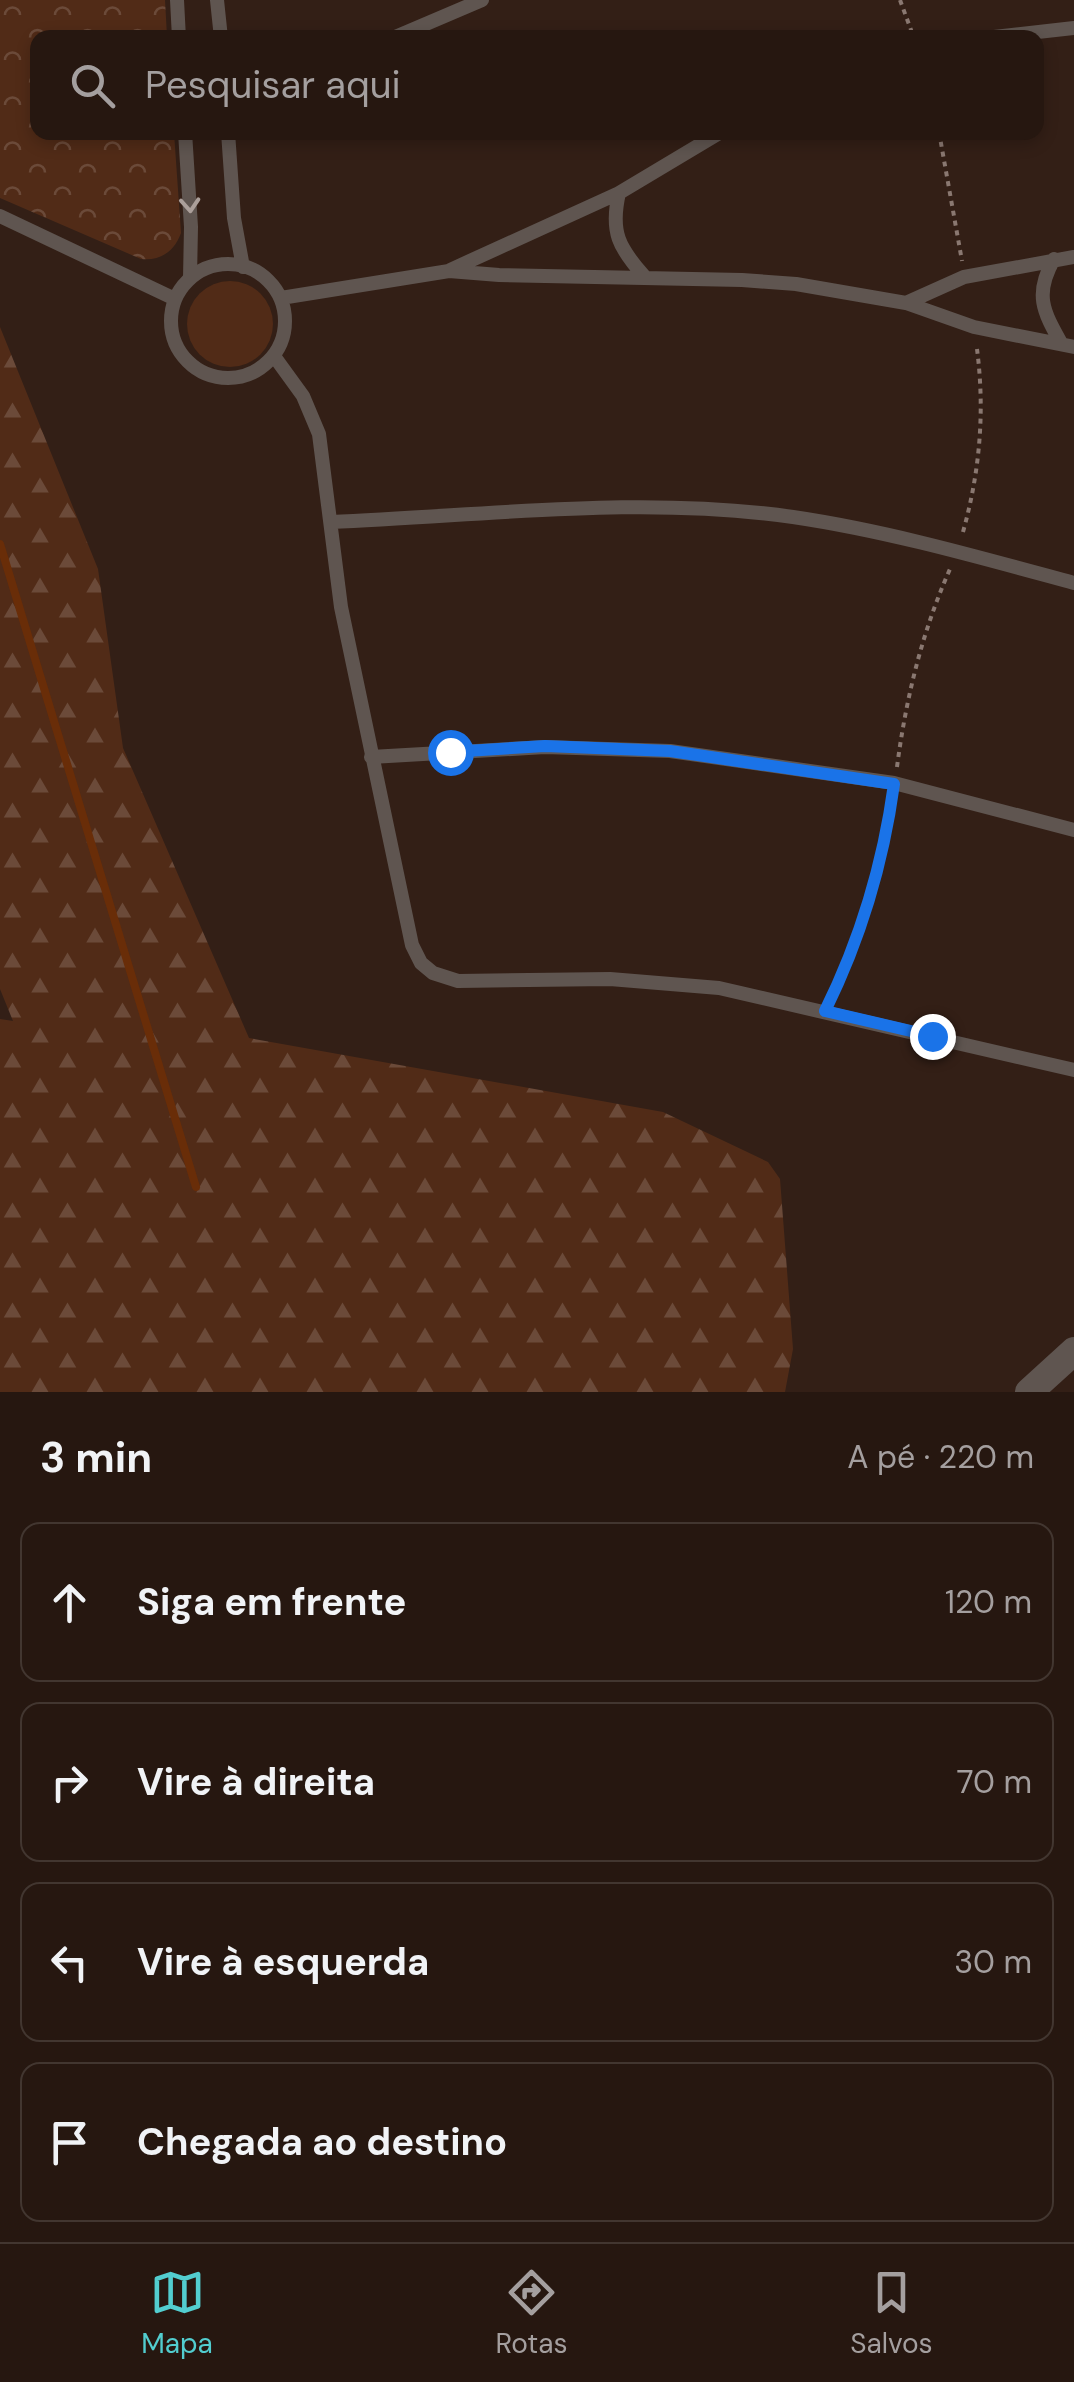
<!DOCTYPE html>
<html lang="pt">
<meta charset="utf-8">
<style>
body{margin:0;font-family:"DM Sans",sans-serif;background:#2e2019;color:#f1f3f6}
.stop{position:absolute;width:30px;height:30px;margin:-22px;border:8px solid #1a73e8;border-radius:50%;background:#fff}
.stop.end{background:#1a73e8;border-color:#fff;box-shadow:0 2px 10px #0008}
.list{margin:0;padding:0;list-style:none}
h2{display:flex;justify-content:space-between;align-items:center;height:130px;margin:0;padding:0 40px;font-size:42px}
h2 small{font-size:32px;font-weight:400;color:#a49f9f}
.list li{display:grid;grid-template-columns:65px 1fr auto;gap:30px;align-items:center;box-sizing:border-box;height:160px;margin:0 20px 20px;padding:0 20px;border:2px solid #423630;border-radius:20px}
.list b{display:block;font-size:38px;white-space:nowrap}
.list em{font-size:32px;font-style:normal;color:#a49f9f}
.icon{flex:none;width:55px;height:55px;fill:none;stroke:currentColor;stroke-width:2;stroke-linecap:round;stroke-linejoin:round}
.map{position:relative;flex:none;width:1074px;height:1392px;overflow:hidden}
.search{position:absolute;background:#261710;box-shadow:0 5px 15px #0003;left:30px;right:30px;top:30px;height:110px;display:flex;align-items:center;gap:25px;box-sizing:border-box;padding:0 35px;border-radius:20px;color:#a49f9f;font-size:38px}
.sheet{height:850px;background:#261710}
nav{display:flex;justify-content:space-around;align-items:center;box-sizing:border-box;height:140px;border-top:2px solid #423630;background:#261710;font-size:28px;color:#a49f9f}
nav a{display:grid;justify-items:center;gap:5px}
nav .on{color:#52cdcf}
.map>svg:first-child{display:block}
.grass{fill:#512b17}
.forest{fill:url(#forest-firs)}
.park{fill:url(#park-crowns)}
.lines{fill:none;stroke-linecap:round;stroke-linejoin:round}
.stream{stroke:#692d08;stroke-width:8}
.path{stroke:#8a7871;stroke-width:4;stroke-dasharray:5 5;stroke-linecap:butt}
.lane{stroke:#5f5550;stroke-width:14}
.street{stroke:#5f5550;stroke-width:28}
.oneway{stroke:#ab9f9a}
.route{stroke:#1a73e8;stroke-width:12}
</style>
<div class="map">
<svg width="1074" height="1392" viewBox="0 0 1074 1392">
<defs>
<pattern id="forest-firs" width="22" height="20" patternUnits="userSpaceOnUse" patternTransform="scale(2.5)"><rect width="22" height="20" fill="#512b17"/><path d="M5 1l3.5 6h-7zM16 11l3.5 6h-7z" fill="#6b4a39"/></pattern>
<pattern id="park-crowns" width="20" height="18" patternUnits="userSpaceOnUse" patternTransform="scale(2.5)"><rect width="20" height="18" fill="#512b17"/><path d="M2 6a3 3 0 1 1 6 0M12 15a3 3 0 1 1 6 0" fill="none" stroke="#6b4a39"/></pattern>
</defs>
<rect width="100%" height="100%" fill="#331f16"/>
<!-- grass -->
<path class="grass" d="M187 324a43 43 0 1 1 86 0a43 43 0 1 1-86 0Z"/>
<!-- forest -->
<path class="forest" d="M0,327L98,569L123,748L249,1038L663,1112L768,1162L780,1179L793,1349L785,1392H0V1019L13,1021L0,989Z"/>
<!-- park -->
<path class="park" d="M0,0H165L167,37L38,38V132L174,133L181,233C174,252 160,261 141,259L0,198Z"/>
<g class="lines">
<!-- stream -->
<path class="stream" d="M0,544L196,1187"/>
<!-- path -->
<path class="path" d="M900,0L914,38
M939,132L962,261
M963,532C980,471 985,411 977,349
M897,767C906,698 922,632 950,569
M832,996L869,907L892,801"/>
<!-- lane -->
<path class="lane" d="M177,0L179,38
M217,0L221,38
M393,38L482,0
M985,38L1074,28
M185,132L191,227L190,278
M228,132L234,218L243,267
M619,193C610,232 619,248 644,276
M0,216L175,299
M1054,259C1034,294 1043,311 1061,343
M171 321a57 57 0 1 1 114 0a57 57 0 1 1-114 0Z
M450,270L619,193L721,132
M281,298L449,271L499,275L742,280L796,284L906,303L974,327L1074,347
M906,303L964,277L1074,257
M274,356L303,396L319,434L341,607L412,945L421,963L433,973L458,981L610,979L719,988L1074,1070
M331,522C485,516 639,495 793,517C888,531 982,558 1074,583
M371,757L545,747L670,751L894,783L1074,830"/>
<!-- street -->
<path class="street" d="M1029,1392L1074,1351"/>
</g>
<!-- one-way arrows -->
<defs><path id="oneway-chevron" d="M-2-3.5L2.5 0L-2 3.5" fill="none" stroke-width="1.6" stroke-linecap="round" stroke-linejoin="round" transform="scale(2.5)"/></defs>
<use class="oneway" href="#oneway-chevron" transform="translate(190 205) rotate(86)"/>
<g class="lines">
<!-- route -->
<path class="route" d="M450,752L545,746L670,751L894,784C883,865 861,938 825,1011L932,1036"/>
</g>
</svg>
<div class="stop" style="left:450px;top:752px"></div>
<div class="stop end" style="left:932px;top:1036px"></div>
<div class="search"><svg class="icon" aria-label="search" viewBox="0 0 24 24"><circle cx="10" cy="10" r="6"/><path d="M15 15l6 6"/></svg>Pesquisar aqui</div>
</div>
<section class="sheet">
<h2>3 min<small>A pé · 220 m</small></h2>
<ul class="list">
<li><svg class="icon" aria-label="ahead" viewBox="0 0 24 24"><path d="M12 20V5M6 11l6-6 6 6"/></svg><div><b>Siga em frente</b></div><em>120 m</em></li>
<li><svg class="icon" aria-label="right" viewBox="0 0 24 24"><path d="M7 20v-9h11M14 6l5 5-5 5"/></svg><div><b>Vire à direita</b></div><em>70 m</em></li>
<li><svg class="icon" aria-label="left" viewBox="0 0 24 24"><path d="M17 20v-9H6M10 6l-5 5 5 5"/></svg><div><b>Vire à esquerda</b></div><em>30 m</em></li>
<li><svg class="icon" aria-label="arrive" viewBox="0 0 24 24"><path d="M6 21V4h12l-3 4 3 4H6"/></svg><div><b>Chegada ao destino</b></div></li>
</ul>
</section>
<nav>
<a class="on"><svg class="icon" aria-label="map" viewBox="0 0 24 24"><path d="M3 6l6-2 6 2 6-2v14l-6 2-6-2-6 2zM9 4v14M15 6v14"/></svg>Mapa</a>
<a><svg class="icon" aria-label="directions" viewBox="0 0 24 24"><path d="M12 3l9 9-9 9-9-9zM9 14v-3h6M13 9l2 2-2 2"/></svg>Rotas</a>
<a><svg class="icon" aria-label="saved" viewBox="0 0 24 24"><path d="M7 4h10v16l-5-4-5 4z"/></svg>Salvos</a>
</nav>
